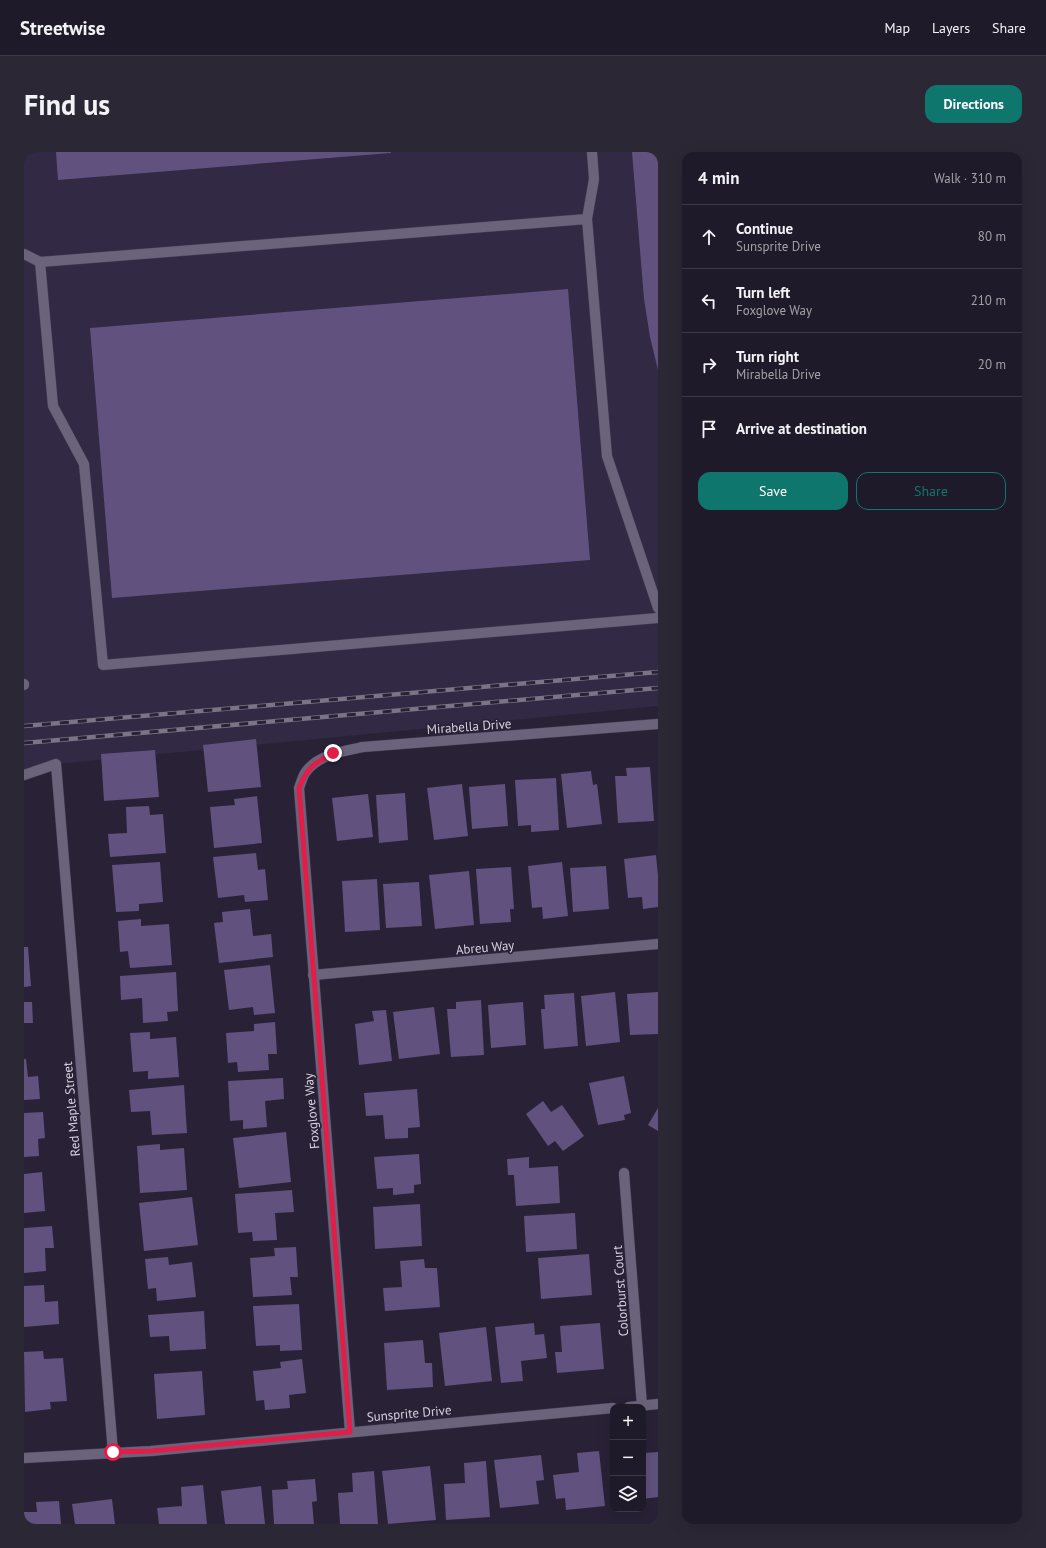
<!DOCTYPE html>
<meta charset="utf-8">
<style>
body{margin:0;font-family:"PT Sans",sans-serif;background:#2c2735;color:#f1f3f6}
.controls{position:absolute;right:12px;bottom:12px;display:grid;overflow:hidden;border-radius:8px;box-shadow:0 4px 16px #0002}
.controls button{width:36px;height:36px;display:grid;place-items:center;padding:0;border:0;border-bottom:1px solid #3c3846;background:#1f1a29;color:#f1f3f6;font:20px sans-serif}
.stop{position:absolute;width:12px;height:12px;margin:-9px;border:3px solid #e11d48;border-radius:50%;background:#fff}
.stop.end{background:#e11d48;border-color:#fff;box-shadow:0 1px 4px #0008}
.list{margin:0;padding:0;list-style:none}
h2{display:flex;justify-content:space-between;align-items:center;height:52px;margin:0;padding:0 16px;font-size:17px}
h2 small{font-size:13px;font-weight:400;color:#a1a1a8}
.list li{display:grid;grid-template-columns:26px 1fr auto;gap:12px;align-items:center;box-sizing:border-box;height:64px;padding:0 16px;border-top:1px solid #3c3846}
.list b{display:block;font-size:15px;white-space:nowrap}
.list p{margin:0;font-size:13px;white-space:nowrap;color:#a1a1a8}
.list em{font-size:13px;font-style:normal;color:#a1a1a8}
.actions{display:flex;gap:8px;padding:12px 16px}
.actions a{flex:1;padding:9px 0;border:1px solid #0f766e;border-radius:12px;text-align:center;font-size:14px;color:#0f766e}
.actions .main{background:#0f766e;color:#fff}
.icon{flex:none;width:22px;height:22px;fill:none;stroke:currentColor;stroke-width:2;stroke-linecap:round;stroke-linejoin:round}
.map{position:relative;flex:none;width:634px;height:1372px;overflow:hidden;border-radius:12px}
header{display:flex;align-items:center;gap:24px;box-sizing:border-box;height:56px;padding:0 20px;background:#1f1a29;border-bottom:1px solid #3c3846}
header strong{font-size:19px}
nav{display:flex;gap:22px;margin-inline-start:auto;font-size:14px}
.intro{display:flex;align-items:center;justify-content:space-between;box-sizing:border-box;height:96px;padding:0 24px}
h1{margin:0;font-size:28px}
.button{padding:10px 18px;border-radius:12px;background:#0f766e;color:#fff;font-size:14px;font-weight:700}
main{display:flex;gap:24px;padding:0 24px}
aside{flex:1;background:#1f1a29;border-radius:12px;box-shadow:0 4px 16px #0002}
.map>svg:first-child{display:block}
.built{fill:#322944}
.building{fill:#60517e}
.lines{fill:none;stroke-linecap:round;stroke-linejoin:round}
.minor-casing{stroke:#453f50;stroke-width:11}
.minor{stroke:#6b637c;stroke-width:10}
.rail-casing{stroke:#7a7586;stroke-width:4.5}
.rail{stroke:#292237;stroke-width:3;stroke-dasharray:9;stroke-linecap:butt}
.route{stroke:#e11d48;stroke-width:5}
.labels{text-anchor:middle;stroke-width:3.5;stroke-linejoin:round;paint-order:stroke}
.street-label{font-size:13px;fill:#d6d2e0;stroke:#292237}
</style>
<header>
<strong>Streetwise</strong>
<nav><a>Map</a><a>Layers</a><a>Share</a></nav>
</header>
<div class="intro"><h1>Find us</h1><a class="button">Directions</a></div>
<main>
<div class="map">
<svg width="634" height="1372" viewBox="0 0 634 1372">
<rect width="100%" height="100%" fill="#292237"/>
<!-- built -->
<path class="built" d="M0,0H634V554L32,612L0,623Z"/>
<!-- building -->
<path class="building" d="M32,0H367V1L34,28Z
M608,0H634V218L626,185L620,147Z
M544,137L566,408L88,446L66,176Z
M232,587L237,635L184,640L179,593Z
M131,598L135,645L80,649L77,602Z
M626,615L630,669L594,671L591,624H603L602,616Z
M567,619L569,633L573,632L578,672L543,676L537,622Z
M532,626L535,678L507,680V673L494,674L491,628Z
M438,632L444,684L410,688L403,636Z
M481,632L484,674L448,677L445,635Z
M381,641L384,688L355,691L352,643Z
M344,642L349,685L313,689L308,646Z
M233,644L238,691L190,696L186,655L211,653L210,647Z
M125,654L126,663L139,662L142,701L86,705L84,682L103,681L102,655Z
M232,701L234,718L241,717L244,748L221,750L220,743L194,746L189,705Z
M632,703L634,723V755L619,757L618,745L604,746L600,707Z
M136,710L139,750L115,752V759L92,760L88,713Z
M538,710L544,764L519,767L518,755L508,756L504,714Z
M582,714L585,757L549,760L546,716Z
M487,715L490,757H486L487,770L456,772L452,717Z
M445,719L450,773L411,777L405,723Z
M353,727L356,778L321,780L318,729Z
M395,730L398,774L362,776L359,732Z
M226,757L229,784L247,782L249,805L195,811L190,771L199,770L198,760Z
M117,767V774L145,772L148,813L106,816L104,799L96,800L94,769Z
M0,795H4L7,834L0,835Z
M246,813L251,861L230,863L229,855L205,858L200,818Z
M152,820L154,859L143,860L144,869L119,871L118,846L97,848L96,824Z
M591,840L596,890L562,894L557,844Z
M634,840V882L606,883L603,842Z
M550,841L554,894L520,897L517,857H521L520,843Z
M457,848L460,903L427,905L423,857H432V850Z
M0,850H8L9,871H0Z
M499,850L502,893L467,896L464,853Z
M410,855L416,902L375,907L369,860Z
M362,858L368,909L335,913L331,872L350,869L348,859Z
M251,870L253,902H244L245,918L214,920L213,910L204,911L202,881L230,879V872Z
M126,880V887L152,885L155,925L124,927V919L109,920L106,881Z
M0,907H2L4,925L14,924L16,947L0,948Z
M600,924L607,961L600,963L601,968L574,973L565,931Z
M259,926L260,947L241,949L243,975L219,977V968L206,969L204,929Z
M160,933L163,981L128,983L126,959L107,960L105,938Z
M393,937L396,975L384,976V986L361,987L359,963L342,964L340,941Z
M519,949L527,960L538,953L560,984L539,999L531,989L524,994L502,962Z
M634,956V979L624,973Z
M19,960L21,986L14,987L15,1004L0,1005V961Z
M262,980L267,1030L215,1036L209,986Z
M136,992V998L160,996L163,1038L116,1041L113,994Z
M395,1002L397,1032L390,1033V1041L369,1043V1036L353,1037L350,1005Z
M505,1005V1016L534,1014L536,1051L492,1054L490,1023H484L483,1007Z
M18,1020L21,1059L0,1061V1022Z
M268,1038L270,1060L251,1061L253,1088L229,1089L228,1080L214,1081L211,1042Z
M168,1045L174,1093L120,1099L115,1051Z
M396,1052L398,1094L351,1097L349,1055Z
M551,1061L553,1097L502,1100L500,1064Z
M28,1074L30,1096H21L22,1119L0,1121V1076Z
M272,1095L274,1125H266L268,1143L229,1145L226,1106L251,1104L250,1096Z
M565,1102L568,1143L517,1147L514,1106Z
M144,1105L145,1113L168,1110L172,1145L133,1149L132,1136L124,1137L121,1107Z
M400,1107L401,1116H413L416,1155L361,1159L359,1136L378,1135L376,1109Z
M20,1133L21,1150L34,1149L35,1172L0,1175V1134Z
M275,1152L278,1198L256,1199V1193L232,1194L229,1154Z
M180,1159L182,1197L146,1199L145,1184L126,1185L124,1163Z
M510,1171L511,1183L520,1182L523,1206L497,1209L499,1229L477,1231L471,1175Z
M576,1171L580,1217L533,1221L531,1200H538L536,1174Z
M462,1175L468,1229L421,1234L415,1181Z
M399,1188L401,1211H408L409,1235L363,1238L360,1191Z
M19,1199L20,1207L39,1206L43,1249L26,1250L27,1257L1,1260L0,1200Z
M278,1207L282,1241L265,1243L266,1256L241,1258L240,1248L232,1249L229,1219L257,1216L256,1210Z
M178,1219L181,1263L133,1267L130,1222Z
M575,1299L581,1354L542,1358L541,1346L532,1347L529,1323L555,1320L553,1301Z
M634,1300V1345L619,1347V1301Z
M517,1303L520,1328L512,1329L515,1352L476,1356L470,1308Z
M462,1309L466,1365L422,1368L420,1332L441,1331L440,1311Z
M406,1314L412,1368L364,1372L358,1319Z
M350,1319L354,1372H316L314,1341L329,1340L328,1321Z
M291,1327L293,1349L288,1350L290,1372H250L248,1338L264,1337L263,1329Z
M179,1333L183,1372H135L133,1356L158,1354L157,1335Z
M237,1334L241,1372H201L197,1339Z
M88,1347L91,1372H51L48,1352Z
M35,1349L37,1372H0V1360H13L12,1350Z"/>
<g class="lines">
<defs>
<path id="minor" d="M563,67L570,27L568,0
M0,102L16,110L563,67L583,304L634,456
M16,110L29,254L60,312L79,513L634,466
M0,533V532
M0,623L32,612L89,1300
M289,823L634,792
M600,1021L618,1254
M605,1255L634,1252
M326,1280L275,636C277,631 278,626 281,621C293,603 319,599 339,595L634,572
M0,1306L127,1299L589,1256"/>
</defs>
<!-- minor casing -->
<use href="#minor" class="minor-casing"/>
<!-- minor -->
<use href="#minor" class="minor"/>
<defs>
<path id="rail" d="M0,574L634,520
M0,591L634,536"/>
</defs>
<!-- rail casing -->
<use href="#rail" class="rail-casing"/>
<!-- rail -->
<use href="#rail" class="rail"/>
</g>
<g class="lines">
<!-- route -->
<path class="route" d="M89,1300L127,1299L326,1280L275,636C284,614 289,613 309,601"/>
</g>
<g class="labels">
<!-- street labels -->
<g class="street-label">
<text transform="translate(445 574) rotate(-4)" y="5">Mirabella Drive</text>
<text transform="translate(461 795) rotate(-5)" y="5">Abreu Way</text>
<text transform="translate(47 957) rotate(-95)" y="5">Red Maple Street</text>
<text transform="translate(287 959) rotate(-95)" y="5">Foxglove Way</text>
<text transform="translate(596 1139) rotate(-94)" y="5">Colorburst Court</text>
<text transform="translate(385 1261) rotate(-5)" y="5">Sunsprite Drive</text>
</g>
</g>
</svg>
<div class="controls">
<button>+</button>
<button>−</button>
<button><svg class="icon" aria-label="layers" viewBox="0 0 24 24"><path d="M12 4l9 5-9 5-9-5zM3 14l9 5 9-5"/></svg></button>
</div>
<div class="stop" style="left:89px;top:1300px"></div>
<div class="stop end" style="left:309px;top:601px"></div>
</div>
<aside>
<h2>4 min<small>Walk · 310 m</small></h2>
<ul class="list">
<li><svg class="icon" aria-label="ahead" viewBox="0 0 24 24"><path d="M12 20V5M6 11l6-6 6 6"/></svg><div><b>Continue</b><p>Sunsprite Drive</p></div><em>80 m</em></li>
<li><svg class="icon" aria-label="left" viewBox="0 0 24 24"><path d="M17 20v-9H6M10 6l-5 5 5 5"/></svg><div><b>Turn left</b><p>Foxglove Way</p></div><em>210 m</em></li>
<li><svg class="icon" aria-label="right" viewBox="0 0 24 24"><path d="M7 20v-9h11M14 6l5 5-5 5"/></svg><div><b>Turn right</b><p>Mirabella Drive</p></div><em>20 m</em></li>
<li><svg class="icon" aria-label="arrive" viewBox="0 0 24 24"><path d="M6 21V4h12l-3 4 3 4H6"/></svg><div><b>Arrive at destination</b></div></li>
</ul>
<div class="actions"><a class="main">Save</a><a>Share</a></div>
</aside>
</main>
